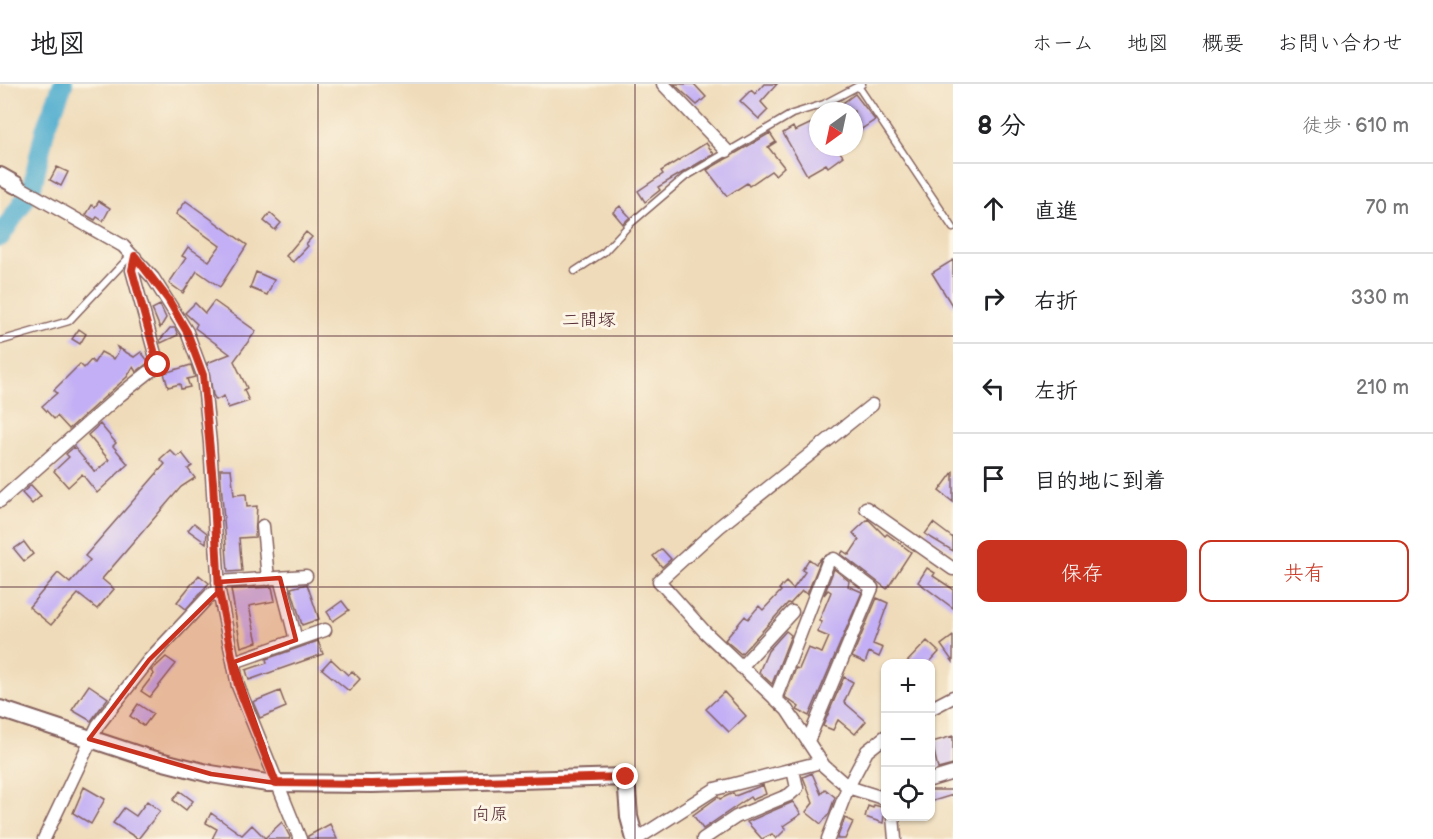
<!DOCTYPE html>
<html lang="ja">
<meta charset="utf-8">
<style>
body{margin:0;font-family:"Balsamiq Sans","Klee One",sans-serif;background:#f6f6f6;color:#202124}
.controls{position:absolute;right:18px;bottom:18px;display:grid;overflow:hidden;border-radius:12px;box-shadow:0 2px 4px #0004}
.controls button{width:54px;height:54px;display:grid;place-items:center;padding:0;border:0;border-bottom:2px solid #e0e0e0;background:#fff;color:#202124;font:30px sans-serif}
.compass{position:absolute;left:809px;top:18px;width:54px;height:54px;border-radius:50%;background:#fff;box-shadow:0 2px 4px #0004;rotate:213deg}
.stop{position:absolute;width:18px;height:18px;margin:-14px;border:4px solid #c8321e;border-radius:50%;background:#fff}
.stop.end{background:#c8321e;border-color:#fff;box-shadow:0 2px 6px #0008}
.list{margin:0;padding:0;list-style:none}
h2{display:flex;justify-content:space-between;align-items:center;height:78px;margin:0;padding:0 24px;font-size:26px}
h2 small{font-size:20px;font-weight:400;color:#757577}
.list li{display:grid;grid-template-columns:39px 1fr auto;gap:18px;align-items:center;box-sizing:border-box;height:90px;padding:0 24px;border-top:2px solid #e0e0e0}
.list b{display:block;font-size:22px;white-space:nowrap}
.list em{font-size:20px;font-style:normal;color:#757577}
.actions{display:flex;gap:12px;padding:18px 24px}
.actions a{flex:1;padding:14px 0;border:2px solid #c8321e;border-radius:12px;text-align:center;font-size:21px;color:#c8321e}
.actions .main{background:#c8321e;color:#fff}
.icon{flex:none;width:33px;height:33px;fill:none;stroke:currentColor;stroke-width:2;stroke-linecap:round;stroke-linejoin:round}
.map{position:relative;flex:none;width:953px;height:755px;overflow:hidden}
header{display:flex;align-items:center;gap:36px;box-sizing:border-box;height:84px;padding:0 30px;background:#fff;border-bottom:2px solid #e0e0e0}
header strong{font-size:28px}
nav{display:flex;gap:33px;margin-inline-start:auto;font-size:21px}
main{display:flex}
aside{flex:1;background:#fff}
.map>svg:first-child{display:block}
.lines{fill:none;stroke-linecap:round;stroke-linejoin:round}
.river{stroke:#51aecf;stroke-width:20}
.building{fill:#c2aff5}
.lane-casing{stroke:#84615d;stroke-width:9}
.street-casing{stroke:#84615d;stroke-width:15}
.secondary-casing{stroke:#84615d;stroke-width:20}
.lane{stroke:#fff;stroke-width:6}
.street{stroke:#fff;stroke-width:12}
.secondary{stroke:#fff;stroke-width:16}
.route{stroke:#c8321e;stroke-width:8}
.marked{fill:#c8321e;fill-opacity:0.2;stroke:#c8321e;stroke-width:4.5;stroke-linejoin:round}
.grid{fill:none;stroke:#4a1f2b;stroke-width:1.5;stroke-opacity:0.55}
.labels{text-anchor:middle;stroke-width:6;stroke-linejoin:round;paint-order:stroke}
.neighbourhood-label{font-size:18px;fill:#4a1f2b;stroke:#fcf5e5}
</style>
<header>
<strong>地図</strong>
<nav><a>ホーム</a><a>地図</a><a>概要</a><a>お問い合わせ</a></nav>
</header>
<main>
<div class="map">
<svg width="953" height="755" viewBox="0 0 953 755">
<rect width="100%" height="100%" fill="#fcf5e5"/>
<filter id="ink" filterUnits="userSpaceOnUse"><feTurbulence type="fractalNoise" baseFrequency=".0167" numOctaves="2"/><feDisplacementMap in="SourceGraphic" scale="12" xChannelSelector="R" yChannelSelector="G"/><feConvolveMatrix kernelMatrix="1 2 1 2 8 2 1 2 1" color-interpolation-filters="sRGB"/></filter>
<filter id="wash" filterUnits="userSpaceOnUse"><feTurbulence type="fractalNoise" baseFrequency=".008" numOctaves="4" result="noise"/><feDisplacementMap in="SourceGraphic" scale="24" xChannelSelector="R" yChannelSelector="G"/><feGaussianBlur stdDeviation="1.35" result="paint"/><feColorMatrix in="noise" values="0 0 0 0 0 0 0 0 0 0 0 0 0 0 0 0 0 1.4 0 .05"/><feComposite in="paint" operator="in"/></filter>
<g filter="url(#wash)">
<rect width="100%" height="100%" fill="#efdbb9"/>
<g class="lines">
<!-- river -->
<path class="river" d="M32,103L45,46L63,0
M0,153L25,115"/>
</g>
<g id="blocks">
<!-- building -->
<path class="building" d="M674,0H694L706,13L697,21Z
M764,0H777L761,18L768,26L759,35L740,17L751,6L755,10Z
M855,10L875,36L854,50V27H832Z
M818,36V63H836L843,72L828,83L826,80L807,91L783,49L793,43L795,47Z
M770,49L776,58L768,63L784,83L775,91L771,87L749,102L747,99L727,112L707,86Z
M706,59L714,70L658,103L660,106L645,118L638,107L663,90L661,87Z
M57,83L68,88L61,102L50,96Z
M99,117L110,124L103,137L97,133L95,136L86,131L92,121L95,123Z
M186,117L247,161L220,203L197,187L183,209L169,199L186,174L182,172L188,163L209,177L220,162L176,130Z
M620,122L630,133L623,140L613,128Z
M270,129L281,139L275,146L264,137Z
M306,148L312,153L306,160L308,162L293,178L286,172Z
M953,176V223L932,189Z
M256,188L274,196L267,211L250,204Z
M214,217L256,247L234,277L247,304L244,306L249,317L228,324L224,312L216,316L213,311L207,279L230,270L195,244L197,240L185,229L195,219L205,229Z
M160,221L166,234L160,244L152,225Z
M170,244H175L178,251L161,259L160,256Z
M79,245L86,250L80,260L72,255Z
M117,263L134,273L141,268L149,278L136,288L133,283L127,293L69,345L57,332L54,335L42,322L57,309L54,306L80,280L84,284L91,276L94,279L101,268L114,275L119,267Z
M191,281L195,293L187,295L190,303L181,305L180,300L168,303L164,289Z
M100,340L116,359L113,362L128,380L97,409L82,390L68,403L54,387L69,373L66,370L74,363L95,388L109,376L88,351Z
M170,366L177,373L182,369L192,382L188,385L195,394L181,403L102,495L114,505L97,525L78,510L51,541L29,523L58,489L70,499L90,476L85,472L165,380L160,375Z
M220,385H231L234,411L246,410L247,423L257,422L255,453L239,454L242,487L228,488Z
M953,388V418L939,407Z
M31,401L41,412L32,420L22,409Z
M868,435L885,452L887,450L911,468L887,505L841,470L843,467L849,471L859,456L853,449Z
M194,439L207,449L206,459L188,446Z
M933,439L953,454V467L925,450Z
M24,458L33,470L24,477L14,465Z
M662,465L671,475L662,483L653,472Z
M822,473L807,510L802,507L790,520L788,519L741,570L725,556L745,532L748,535L759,522L763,526L781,507L779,505L786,498L793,505L805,488L802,486L809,475L816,480Z
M927,484L935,489L933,492L953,505V524L918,498Z
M834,485L849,497L848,502L862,508L809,632L797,626L799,623L785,613L796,584L799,585L808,564L822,569L829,553L817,548L822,538L819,537L831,508L828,506L824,511Z
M199,491L209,499L186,525L177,518Z
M307,500L319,535L302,541L291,504Z
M272,503L275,517L249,522L257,558L241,563L231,505Z
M877,514L888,519L873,560L883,564L879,573L869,568L865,579L852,573Z
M342,517L349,526L333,537L327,528Z
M786,547L791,551L772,600L759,588L768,567Z
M953,552V578L941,561Z
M318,557L323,570L249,596L246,586L267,579L266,575Z
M927,557L939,568L929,579H906Z
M166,573L176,580L150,613L141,607L154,590L151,587Z
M331,575L348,591L352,587L360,595L349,607L322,585Z
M844,593L853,598L844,618L866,637L855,650L838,636L833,646L823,642Z
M89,601L108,614L91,637L72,626Z
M280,607L286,623L260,634L253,618Z
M724,608L746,632L729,648L706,625Z
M138,620L153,630L144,642L130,632Z
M953,652V681L938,685L932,658Z
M812,689L821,710L825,705L835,713L829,730L821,740L806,728L813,719L803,693Z
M763,701L766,710L752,716L750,713L703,745L693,731L718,713L720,715L733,709L735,712Z
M84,703L105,715L91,740L73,729Z
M930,706H953V711L930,718Z
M180,707L193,717L186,726L173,716Z
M147,717L160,727L138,755L113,739L124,724L136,732Z
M793,718L801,730L783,742L786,745L776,755L772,750L762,755L747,738Z
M874,721L885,724L883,739L865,733L868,722L873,724Z
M211,729L242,751L252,741L265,754L282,738L290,753L289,755H212L217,745L206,739Z
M845,734L853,738L845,755H837Z
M330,740L337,755H308V752Z"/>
</g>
</g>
<g filter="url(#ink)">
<use href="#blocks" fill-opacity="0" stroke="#84615d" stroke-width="1.5"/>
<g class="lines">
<defs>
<path id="lane" d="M858,2L953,144
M575,187L604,168L631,139L685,93L792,30L824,20L862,0
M0,257L69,237L132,170"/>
<path id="street" d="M663,0L727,67
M16,101L123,162L153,194L187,248L203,291L210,359L219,507L238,602L300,755
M872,321L719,443L659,497L705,548L787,626L824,682L848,703L886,715
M0,417L120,311L158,281L132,186L135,173
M866,424L953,485
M263,442L268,495
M280,494L296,556
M218,498L306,492
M234,578L325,546
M741,583L792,528
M775,615L828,478L834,475L872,504L808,657
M930,625L953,613
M930,696L953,689
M893,732L895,755
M44,755L98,641L149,576L210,511L219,507
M637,755L715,705L821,678
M703,755L736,733L789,711L797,704L793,686
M828,755L848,703L867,667L886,652"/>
<path id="secondary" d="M0,92L16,101
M0,625L148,674L211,690L267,699L372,700L626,693L629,733L635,755"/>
</defs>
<!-- lane casing -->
<use href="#lane" class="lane-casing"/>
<!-- street casing -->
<use href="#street" class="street-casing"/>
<!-- secondary casing -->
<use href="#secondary" class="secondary-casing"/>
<!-- lane -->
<use href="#lane" class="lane"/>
<!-- street -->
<use href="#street" class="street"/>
<!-- secondary -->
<use href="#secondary" class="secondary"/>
</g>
</g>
<g class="lines" filter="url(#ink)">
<!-- route -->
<path class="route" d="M158,281L132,186L135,172L168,215L187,248L203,291L213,398L219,507L238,602L276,699L372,700L626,693"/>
</g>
<!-- marked area -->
<path class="marked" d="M280,494L296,556L234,578L276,699L211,690L89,655L149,576L219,507L218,498Z"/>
<!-- grid -->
<path class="grid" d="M318,0V755M635,0V755M0,252H953M0,503H953"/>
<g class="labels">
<!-- neighbourhood labels -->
<g class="neighbourhood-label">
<text x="589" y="242">二間塚</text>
<text x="490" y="736">向原</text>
</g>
</g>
</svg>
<div class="controls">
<button>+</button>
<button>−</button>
<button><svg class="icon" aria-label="locate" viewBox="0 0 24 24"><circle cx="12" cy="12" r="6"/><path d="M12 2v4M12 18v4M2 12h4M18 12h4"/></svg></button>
</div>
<svg class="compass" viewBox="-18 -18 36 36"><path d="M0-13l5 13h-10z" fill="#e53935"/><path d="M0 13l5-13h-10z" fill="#757577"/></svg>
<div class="stop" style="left:158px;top:281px"></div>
<div class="stop end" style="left:626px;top:693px"></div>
</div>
<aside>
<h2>8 分<small>徒歩 · 610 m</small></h2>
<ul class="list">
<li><svg class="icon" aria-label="ahead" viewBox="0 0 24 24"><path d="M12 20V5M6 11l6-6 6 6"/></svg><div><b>直進</b></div><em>70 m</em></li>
<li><svg class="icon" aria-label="right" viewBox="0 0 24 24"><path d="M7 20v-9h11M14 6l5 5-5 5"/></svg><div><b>右折</b></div><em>330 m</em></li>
<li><svg class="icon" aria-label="left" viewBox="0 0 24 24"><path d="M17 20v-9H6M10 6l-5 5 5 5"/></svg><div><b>左折</b></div><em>210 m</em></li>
<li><svg class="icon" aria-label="arrive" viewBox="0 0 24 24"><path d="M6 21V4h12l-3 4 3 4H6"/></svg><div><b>目的地に到着</b></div></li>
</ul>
<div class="actions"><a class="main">保存</a><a>共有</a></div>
</aside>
</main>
